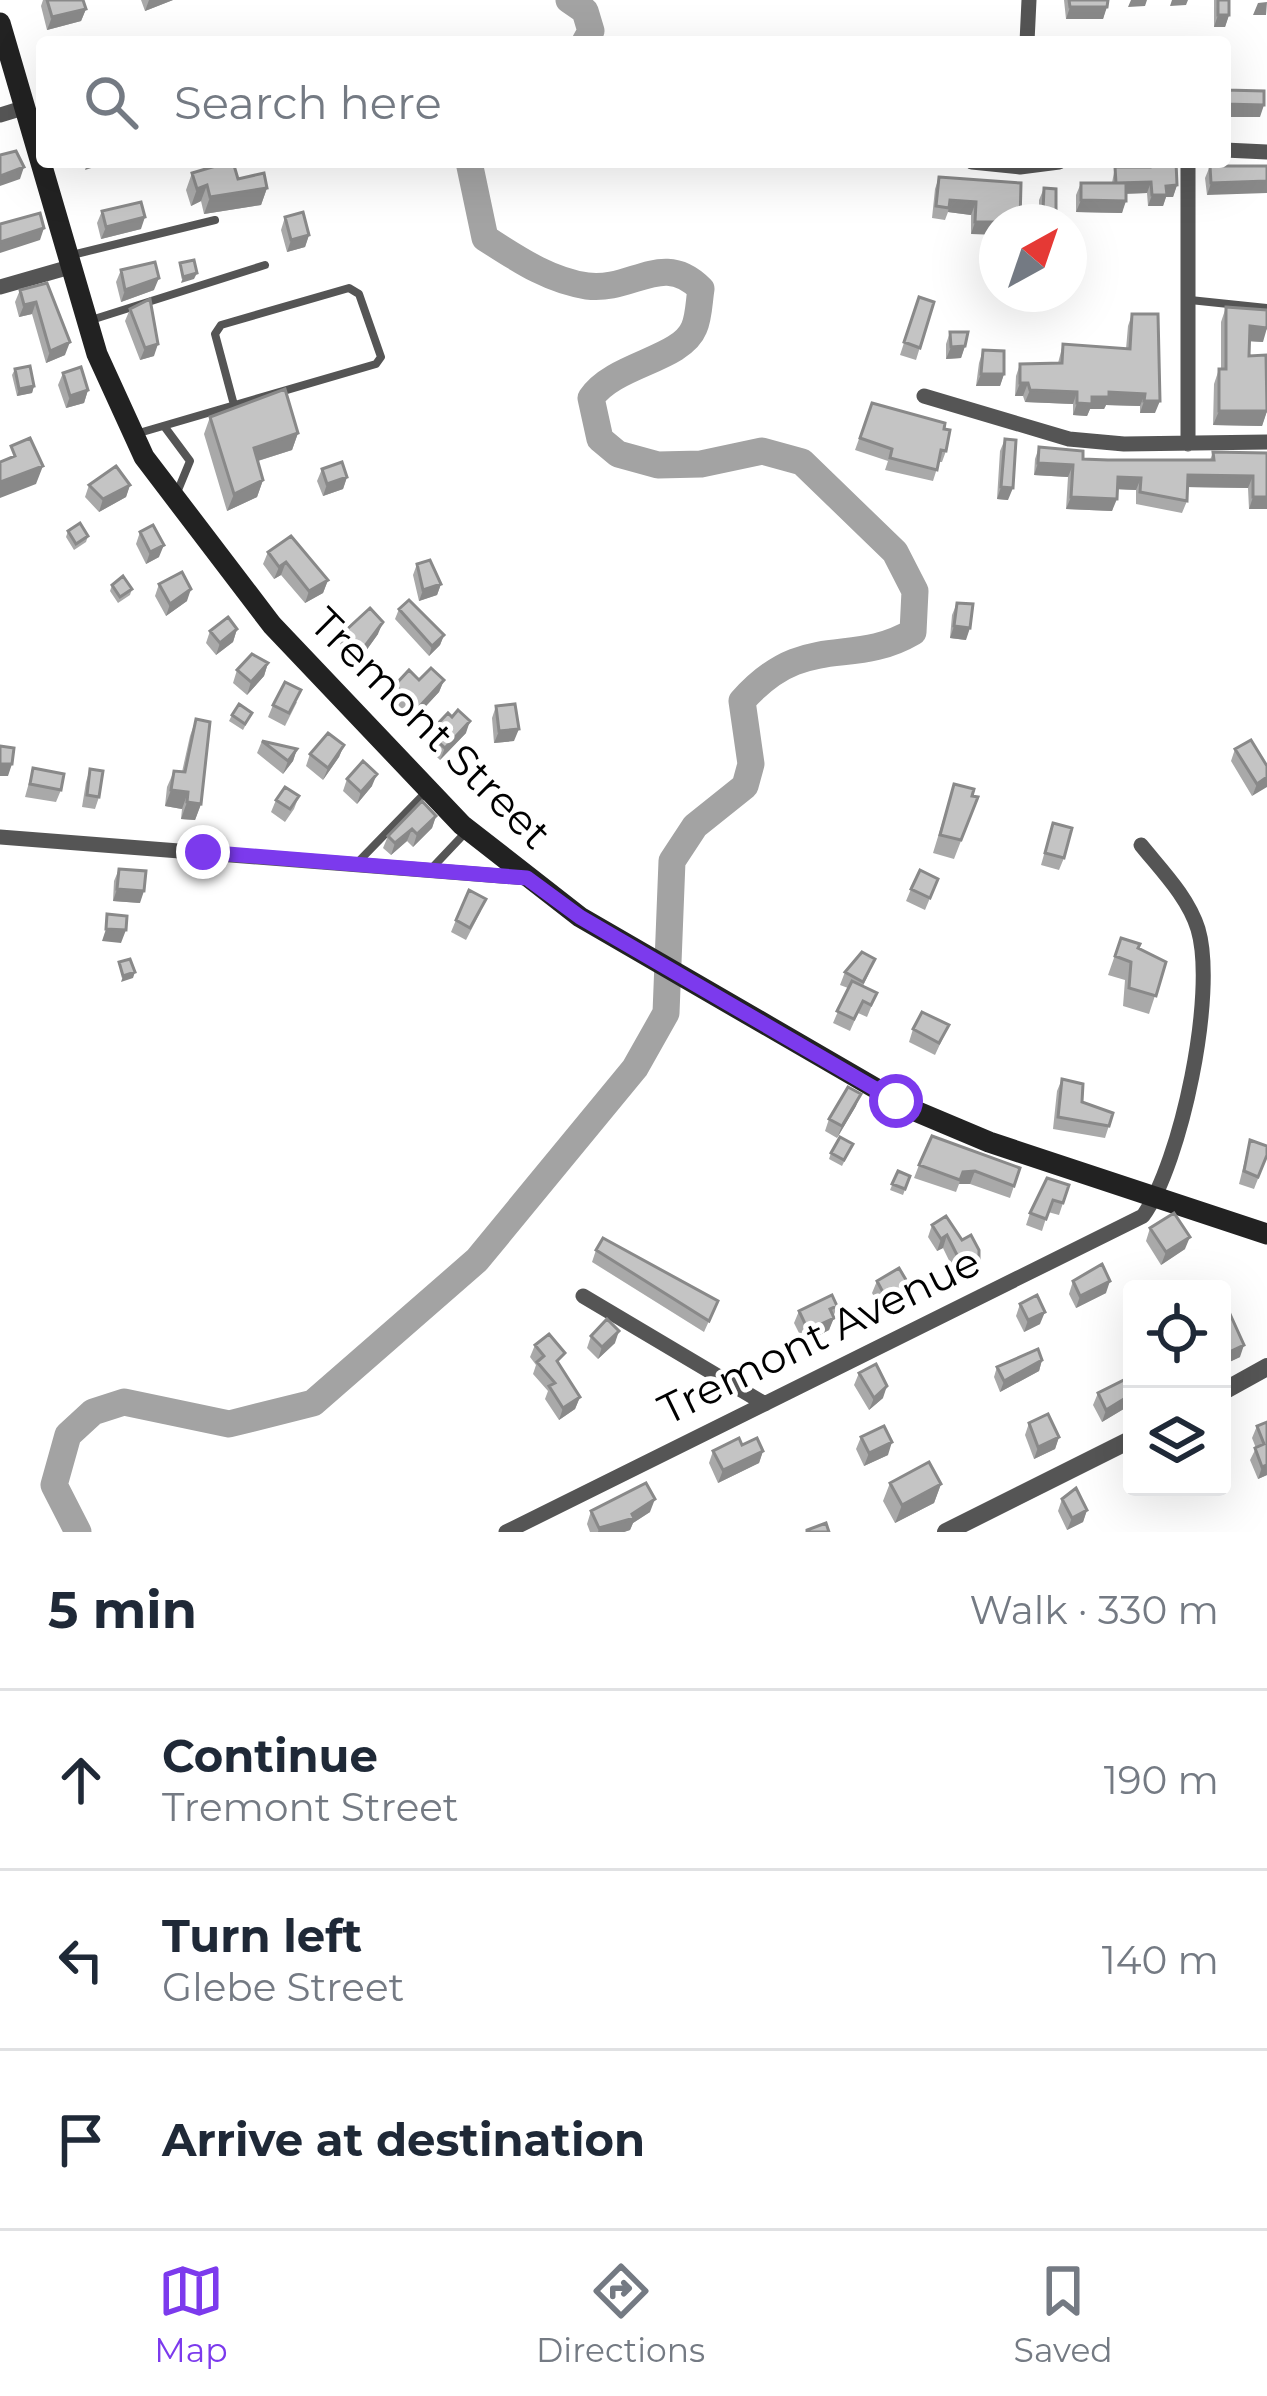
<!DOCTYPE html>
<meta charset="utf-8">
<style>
body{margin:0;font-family:Montserrat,sans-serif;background:#f2f2f3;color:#1f2937}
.controls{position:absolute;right:36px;bottom:36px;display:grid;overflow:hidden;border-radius:12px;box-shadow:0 12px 48px #0002}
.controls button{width:108px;height:108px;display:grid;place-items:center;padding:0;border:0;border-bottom:3px solid #e0e1e3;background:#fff;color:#1f2937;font:60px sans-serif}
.compass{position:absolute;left:979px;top:204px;width:108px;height:108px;border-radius:50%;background:#fff;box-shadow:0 12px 48px #0002;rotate:40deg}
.stop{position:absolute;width:36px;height:36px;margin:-27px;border:9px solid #7c3aed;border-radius:50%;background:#fff}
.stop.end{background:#7c3aed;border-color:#fff;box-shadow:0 3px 12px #0008}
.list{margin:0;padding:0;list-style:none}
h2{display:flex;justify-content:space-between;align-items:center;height:156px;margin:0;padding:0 48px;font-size:51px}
h2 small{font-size:39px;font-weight:400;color:#747a83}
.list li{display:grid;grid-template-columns:78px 1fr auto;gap:36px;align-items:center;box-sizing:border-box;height:180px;padding:0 48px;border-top:3px solid #e0e1e3}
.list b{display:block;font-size:45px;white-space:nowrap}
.list p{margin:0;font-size:39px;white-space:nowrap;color:#747a83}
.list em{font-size:39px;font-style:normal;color:#747a83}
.icon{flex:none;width:66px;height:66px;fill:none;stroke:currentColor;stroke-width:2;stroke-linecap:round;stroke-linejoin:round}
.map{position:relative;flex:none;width:1267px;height:1532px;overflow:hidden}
.search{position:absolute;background:#fff;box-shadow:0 12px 48px #0002;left:36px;right:36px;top:36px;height:132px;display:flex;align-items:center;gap:30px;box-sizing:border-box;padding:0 42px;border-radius:12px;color:#747a83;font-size:45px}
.sheet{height:696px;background:#fff}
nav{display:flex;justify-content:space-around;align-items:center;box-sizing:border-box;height:168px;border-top:3px solid #e0e1e3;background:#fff;font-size:33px;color:#747a83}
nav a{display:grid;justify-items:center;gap:6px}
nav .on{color:#7c3aed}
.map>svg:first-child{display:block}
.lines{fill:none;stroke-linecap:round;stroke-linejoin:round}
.river{stroke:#a3a3a3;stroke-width:27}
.service{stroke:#555;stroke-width:8}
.minor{stroke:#555;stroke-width:15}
.tertiary{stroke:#555;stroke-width:18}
.secondary{stroke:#222;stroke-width:21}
.wall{fill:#a9a9a9}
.shaded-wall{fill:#898989}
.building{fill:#c4c4c4;stroke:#898989;stroke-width:3}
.route{stroke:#7c3aed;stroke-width:15}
.labels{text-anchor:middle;stroke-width:10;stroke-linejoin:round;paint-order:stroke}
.street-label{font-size:42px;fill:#000;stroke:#fff}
</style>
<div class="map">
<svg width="1267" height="1532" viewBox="0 0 1267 1532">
<rect width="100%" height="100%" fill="#fff"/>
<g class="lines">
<!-- river -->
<path class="river" d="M569,0L585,11L591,31L585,42
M78,1532L54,1485L68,1435L93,1412L124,1402L229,1424L313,1403L477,1260L635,1068L666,1013L672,861L695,826L745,786L751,764L742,701C805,630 850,669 913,632L915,591L895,552L802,462L762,451L701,464L658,465L618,454L600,439L591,398C614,364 681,360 694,328C699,317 699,301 701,289C663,250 632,292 587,286C548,280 518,259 485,238L469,162"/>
<!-- service -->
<path class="service" d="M68,256L215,220
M1190,300L1267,308
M88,321L265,265
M164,426L190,461L176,495
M139,433L376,364L381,357L359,294L349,288L221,325L215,334L234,405
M358,862L427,791
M431,869L466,832"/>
<!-- minor -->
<path class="minor" d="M1027,42L1029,0
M0,115L23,108
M1225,150L1267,152
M972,162L1020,167L1059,162
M1188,162V444
M0,287L70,267
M924,396L1069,439L1124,444L1267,442
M0,837L527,878
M583,1296L765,1404
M506,1532L1143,1216C1181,1163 1217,993 1198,929C1188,897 1162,871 1141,845"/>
<!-- tertiary -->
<path class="tertiary" d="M1222,1392L1267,1367
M946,1532L1132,1439"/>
<!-- secondary -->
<path class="secondary" d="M0,23L97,354L144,457L272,625L462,825L580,917L913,1110L989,1142L1267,1234"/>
</g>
<!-- wall -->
<path class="wall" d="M43,0H83L86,9L81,21L47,30L41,6Z
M141,0H173L145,11Z
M1064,0H1108L1103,19H1066Z
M1214,0H1229V15L1225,27H1214Z
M1150,162L1177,185L1173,197H1166L1163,206H1148L1147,193L1126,194L1122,213L1076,212V195L1081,183H1112L1115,167H1148Z
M1210,166H1267L1207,195L1205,178Z
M192,173L238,179L267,188L261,205L204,214L201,201L191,206L186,190Z
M939,177L1021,183L971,234V215L948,212L945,220L932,218L935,189Z
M1044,188L1052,222H1039V200Z
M102,211L141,229L101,239L97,223Z
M285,217L309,235L305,247L287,252L281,230Z
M121,270L154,290L121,302L116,282Z
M47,283L65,355L46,363L32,314L19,317L15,302L20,290Z
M919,297L934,302L916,360L900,355Z
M1226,307L1263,342L1250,341L1249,356L1267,411L1262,426L1213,425L1214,384L1219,369H1221V322Z
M130,309L154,356L140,360L125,321Z
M1132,314L1155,413H1140V406L1106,405L1104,409H1090L1087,416L1073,415V404L1025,402L1023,396H1015L1016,376L1020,364L1058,363L1063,344L1126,349L1128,326Z
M950,332L965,346L961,358L946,359V344Z
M983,350L1004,374L1000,386H976L979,363Z
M15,369L34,386L32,393L17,396L12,375Z
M63,373L88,390L84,403L66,408L58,385Z
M872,403L944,429L946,451L942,462H939L933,481L885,470L888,461L855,450Z
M210,417L298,433L292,450L258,461L263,480L257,497L227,511L204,434Z
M1005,439L1008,500L997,499L1000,451Z
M1039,447L1083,459L1108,460H1210L1213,452L1267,453V509H1249L1248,488L1188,487L1187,501L1182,513L1136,504V490L1117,489L1112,511L1066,509L1068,477L1034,475L1035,459Z
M322,469L347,477L343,489L323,496L317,481Z
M89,485H130L126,497L99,512L85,497Z
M68,531L88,536L86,542L74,550L66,537Z
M140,532L159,557L146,564L136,544Z
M268,552L328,580L323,593L305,603L281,575L274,579L263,564Z
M417,564L441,584L437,595L419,601L413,575Z
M159,584L187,601L166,616L155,596Z
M112,585L132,589L130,595L118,603L110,591Z
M957,603L966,640L950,638L952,615Z
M399,609L444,635L440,645L429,656L395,619Z
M237,629L233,642L216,655L206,643L210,631Z
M345,631L378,634L358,662L340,644Z
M268,663L264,676L247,695L233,683L237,670Z
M419,680H444L439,692L413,720L390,697L395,685Z
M297,702L285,726L268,717L273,705Z
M496,706L514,741L494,743L492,718Z
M252,713L243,730L229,721L232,715Z
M196,719L201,804L195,820L181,819L182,809L165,806L167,787L174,771L182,772L190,736Z
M429,733H466L440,760L425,745Z
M262,741L297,749L293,761L283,774L257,753Z
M344,745L339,757L323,780L306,766L310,754Z
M1235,749L1267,766L1252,796L1231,761Z
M33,768L61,790L56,802L25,797Z
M90,769L99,797L95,809L82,807L86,782Z
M347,779L372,786L357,804L343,791Z
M954,784L972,796L978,797L954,859L933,853Z
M299,796L294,809L285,822L271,812L276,800Z
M436,816L432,828L413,847L407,841L391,855L383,848L388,836Z
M1053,823L1064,858L1059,870L1041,865Z
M119,869L140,903L113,901L114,881Z
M938,879L925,910L906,901L911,889Z
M481,911L466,940L451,932L456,920Z
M1121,938L1166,962L1149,1014L1123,1006L1125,980L1108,975Z
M870,971L863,986L877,993L867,1017L858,1013L850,1031L833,1023L848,988L840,985L845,972Z
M949,1025L935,1055L909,1042L913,1029Z
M1062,1079L1082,1102L1113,1113L1105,1138L1053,1129L1057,1091Z
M856,1106L837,1138L825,1131L829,1119Z
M1250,1140L1267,1156L1254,1189L1239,1184Z
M850,1150L842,1166L829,1159L831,1153Z
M919,1165L1020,1168L1010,1198L970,1184H959L956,1192L914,1178Z
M898,1171L910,1176L903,1195L890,1190Z
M1069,1185L1059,1215L1048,1212L1042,1231L1026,1225L1030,1213Z
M932,1225L979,1259L974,1271L958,1279L943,1248L937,1251L928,1237Z
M1150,1228L1185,1249L1161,1265L1146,1241Z
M596,1250L718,1301L704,1332L592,1262Z
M877,1281L909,1285L904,1297L882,1310L872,1293Z
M1073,1281L1106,1293L1076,1308L1069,1294Z
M1020,1304L1040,1324L1024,1332L1016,1316Z
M837,1306L829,1330L804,1343L794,1323L799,1311Z
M1222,1317L1240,1357L1223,1365L1222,1363Z
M591,1336L615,1343L598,1359L587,1348Z
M535,1345L560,1366L580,1397L575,1409L559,1420L545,1399L548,1391L533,1374L536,1365L530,1357Z
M1042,1360L1039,1371L1000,1392L994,1377L997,1367Z
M859,1373L883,1398L869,1410L854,1385Z
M1132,1376V1404L1102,1422L1093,1405L1098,1393Z
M1267,1422V1475L1258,1479L1250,1460L1256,1448L1252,1438L1257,1426Z
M1029,1423L1059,1437L1055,1449L1034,1459L1025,1435Z
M861,1437L888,1455L864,1466L856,1449Z
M742,1445L763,1451L759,1463L718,1483L709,1463L713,1451Z
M890,1483L941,1484L934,1503L895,1523L883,1501Z
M1062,1499L1087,1510L1083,1522L1067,1530L1058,1511Z
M591,1511L650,1512L633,1523L630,1530L624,1532H590L587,1524Z"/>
<!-- shaded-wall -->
<path class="shaded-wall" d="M149,0H173L145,11Z
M1131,0H1147L1145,6L1128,7Z
M1172,0H1188L1186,5L1170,6Z
M1267,2L1266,15H1253L1258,3Z
M1070,7H1107L1103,19H1066Z
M86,9L81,21L47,30L52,17Z
M1218,15H1229L1225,27H1214Z
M1225,105H1264L1260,117H1225Z
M88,162H110L85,170Z
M24,167L20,179L0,186V176Z
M1267,181V193L1207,195L1211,183Z
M1151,182L1147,193L1112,194L1116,183Z
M207,185L201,201L191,206L197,189Z
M1177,185L1173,197H1166L1163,206H1148L1152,195L1166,186Z
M267,188L261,205L204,214L210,197Z
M950,200L976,202L971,215L948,212Z
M1081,200L1126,201L1122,213L1076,212Z
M1043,212H1056L1052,222H1039Z
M145,217L141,229L101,239L106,227Z
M975,222L997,223V235L971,234Z
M44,228L40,240L0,253V242Z
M309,235L305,247L287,252L291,240Z
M197,273L194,279L181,283L183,277Z
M159,278L154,290L121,302L125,290Z
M36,302L32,314L19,317L24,305Z
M1250,326L1267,328L1263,342L1245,341Z
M70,342L65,355L46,363L50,351Z
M158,344L154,356L140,360L145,348Z
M965,346L961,358L946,359L951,347Z
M981,374H1004L1000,386H976Z
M1020,383H1028L1023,396H1015Z
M34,386L32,393L17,396L19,389Z
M88,390L84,403L66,408L70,396Z
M1030,390L1077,392L1073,404L1025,402Z
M1109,392L1145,394L1140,406L1106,405L1104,409H1090L1087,416L1073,415L1077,403L1092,397Z
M1144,401H1160L1155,413H1140Z
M1219,411H1267L1262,426L1213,425Z
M298,433L292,450L248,464L254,448Z
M1038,463L1073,465L1068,477L1034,475Z
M43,466L36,484L0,498V482Z
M1188,475L1253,476L1248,488L1184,487Z
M347,477L343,489L323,496L327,484Z
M1118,477L1141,478L1136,490L1113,489Z
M263,480L257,497L227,511L234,494Z
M130,485L126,497L99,512L103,499Z
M1001,487L1013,488L1008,500L997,499Z
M1071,497L1117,499L1112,511L1066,509Z
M1253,497H1267V509H1249Z
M164,545L159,557L146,564L150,552Z
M286,562L281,575L274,579L279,567Z
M328,580L323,593L305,603L309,591Z
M441,584L437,595L419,601L423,590Z
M191,589L187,601L166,616L170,604Z
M383,622L378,634L358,662L362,650Z
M954,626L970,628L966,640L950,638Z
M237,629L233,642L216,655L220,643Z
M444,635L440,645L429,656L432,646Z
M268,663L264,676L247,695L251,682Z
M444,680L439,692L413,720L418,708Z
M470,721L466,733L440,760L445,748Z
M519,729L514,741L494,743L499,731Z
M344,745L339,757L323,780L328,768Z
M297,749L293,761L283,774L288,761Z
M0,764H12L8,776H0Z
M377,774L372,786L357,804L361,792Z
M1267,777V787L1252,796L1257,784Z
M171,790L188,792L182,809L165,806Z
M187,802L201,804L195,820L181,819Z
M436,816L432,828L413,847L417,834Z
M412,829L407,841L391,855L395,843Z
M117,889L144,891L140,903L113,901Z
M106,929L126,930L121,943L102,941Z
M135,972L133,978L121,982L123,976Z
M861,1094L856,1106L837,1138L842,1126Z
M975,1171L970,1184H959L963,1172Z
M947,1235L943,1248L937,1251L941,1239Z
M1190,1237L1185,1249L1161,1265L1166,1252Z
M979,1259L974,1271L958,1279L963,1267Z
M1110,1281L1106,1293L1076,1308L1080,1296Z
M909,1285L904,1297L882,1310L886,1298Z
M1045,1312L1040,1324L1024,1332L1028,1320Z
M834,1318L829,1330L804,1343L808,1330Z
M619,1331L615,1343L598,1359L602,1347Z
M1244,1345L1240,1357L1223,1365L1227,1353Z
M1042,1360L1039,1371L1000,1392L1004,1381Z
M887,1386L883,1398L869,1410L874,1398Z
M1132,1394V1404L1102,1422L1106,1410Z
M580,1397L575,1409L559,1420L563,1408Z
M1059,1437L1055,1449L1034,1459L1038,1447Z
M892,1442L888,1455L864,1466L869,1453Z
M763,1451L759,1463L718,1483L723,1470Z
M1267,1465V1475L1258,1479L1262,1467Z
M941,1484L934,1503L895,1523L902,1505Z
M655,1499L650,1512L633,1523L630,1530L624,1532H598L599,1528L632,1514Z
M1087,1510L1083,1522L1067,1530L1072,1518Z"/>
<!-- building -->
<path class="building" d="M47,0H83L86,9L52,17Z
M1069,0H1108L1107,7H1070Z
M1218,0H1229V15H1218Z
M1225,74L1226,90L1264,91V105L1225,104V110Z
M16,151L24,167L0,176V155Z
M229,162H233L238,179L264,173L267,188L210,197L207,185L197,189L192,173Z
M1150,162H1176L1177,185L1166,186L1167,195H1152L1151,182L1116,183L1115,167H1150Z
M1210,166H1267V181L1211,183Z
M939,177L1021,183L1020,222H975L976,202L950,200L949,208L936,206Z
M1081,183H1126V201L1081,200Z
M1044,188L1056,189V212H1043Z
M141,202L145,217L106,227L102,211Z
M303,212L309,235L291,240L285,217Z
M40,213L44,228L0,242V224Z
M194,260L197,273L183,277L180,263Z
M155,262L159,278L125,290L121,270Z
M47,283L70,342L50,351L36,302L24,305L20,290Z
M919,297L934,302L920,348L904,342Z
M150,299L158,344L145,348L130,309Z
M1226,307L1267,310V328L1250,326L1249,356L1266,355L1267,411H1219V369H1226Z
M1132,314H1158L1160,401H1144L1145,394L1109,392V397H1092V404L1077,403V392L1030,390L1028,383H1020V364L1062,363L1063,344L1130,349Z
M950,332H968L965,346L951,347Z
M983,350L1004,351V374H981Z
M30,366L34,386L19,389L15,369Z
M81,367L88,390L70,396L63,373Z
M285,389L298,433L254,448L263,480L234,494L210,417Z
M872,403L945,423L944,429L950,430L946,451L941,450L937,470L890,458L892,449L860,438Z
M30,438L43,466L0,482V462L15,456L11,446Z
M1005,439L1016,440L1013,488L1001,487Z
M1039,447L1083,451V459L1108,460H1214L1213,452L1267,453V497H1253V476L1188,475L1187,501L1140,492L1141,478L1118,477L1117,499L1071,497L1073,465L1038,463Z
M342,462L347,477L327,484L322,469Z
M116,466L130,485L103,499L89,485Z
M80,523L88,536L76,544L68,531Z
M153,525L164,545L150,552L140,532Z
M291,536L328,580L309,591L286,562L279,567L268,552Z
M430,560L441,584L423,590L417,564Z
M182,572L191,589L170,604L159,584Z
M123,576L132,589L120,597L112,585Z
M409,600L444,635L432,646L399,609Z
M957,603L973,604L970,628L954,626Z
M370,608L383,622L362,650L345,631Z
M228,617L237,629L220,643L210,631Z
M252,654L268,663L251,682L237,670Z
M431,668L444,680L418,708L395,685L409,670L419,680Z
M285,682L301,690L289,713L273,705Z
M239,704L252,713L245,724L232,715Z
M515,704L519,729L499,731L496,706Z
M458,710L470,721L445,748L429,733L448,713L452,717Z
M196,719L210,722L201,804L187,802L188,792L171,790L174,771L185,772Z
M328,733L344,745L328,768L310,754Z
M1251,740L1267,766V777L1257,784L1235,749Z
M262,741L297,749L288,761Z
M0,746L14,748L12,764H0Z
M363,761L377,774L361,792L347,779Z
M33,768L64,774L61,790L30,784Z
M90,769L103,771L99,797L87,795Z
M954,784L974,789L972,796L978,797L961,840L940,835Z
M285,787L299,796L290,809L276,800Z
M422,801L436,816L417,834L412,829L395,843L388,836Z
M1053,823L1072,828L1064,858L1045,853Z
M119,869L146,871L144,891L117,889Z
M920,870L938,879L930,898L911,889Z
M469,890L486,899L470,928L456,920Z
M107,914L127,916L126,930L106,929Z
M1121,938L1140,944L1138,948L1166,962L1156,996L1129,988L1131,962L1115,956Z
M862,952L875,959L863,982L845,972Z
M130,959L135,972L123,976L119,962Z
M852,981L877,993L871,1005L863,1001L854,1019L837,1011Z
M922,1012L949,1025L939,1043L913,1029Z
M1062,1079L1083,1084L1082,1102L1113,1113L1109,1126L1058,1117Z
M848,1087L861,1094L842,1126L829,1119Z
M932,1136L1020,1168L1014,1186L975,1171L963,1172L960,1180L919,1165Z
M840,1137L853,1144L844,1160L831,1153Z
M1250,1140L1267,1146V1155L1258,1177L1244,1171Z
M898,1171L910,1176L905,1189L892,1184Z
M1047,1178L1069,1185L1063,1203L1053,1200L1046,1219L1030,1213Z
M1174,1213L1190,1237L1166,1252L1150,1228Z
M946,1216L962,1240L971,1235L979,1250V1259L963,1267L947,1235L941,1239L932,1225Z
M603,1238L718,1301L709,1321L596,1250Z
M1102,1264L1110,1281L1080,1296L1073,1281Z
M899,1268L909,1285L886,1298L877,1281Z
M832,1295L837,1306L830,1309L834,1318L808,1330L799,1311Z
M1037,1295L1045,1312L1028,1320L1020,1304Z
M1230,1314L1244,1345L1227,1353L1222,1341V1317Z
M607,1319L619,1331L602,1347L591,1336Z
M549,1334L565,1353L557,1361L580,1397L563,1408L549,1386L555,1383L537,1362L544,1356L535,1345Z
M1038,1349L1042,1360L1004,1381L997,1367Z
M876,1364L887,1386L874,1398L859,1373Z
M1132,1376V1394L1106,1410L1098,1393Z
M1048,1414L1059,1437L1038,1447L1029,1423Z
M1267,1422V1465L1262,1467L1255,1448L1264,1444L1257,1426Z
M884,1426L892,1442L869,1453L861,1437Z
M739,1438L742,1445L757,1438L763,1451L723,1470L713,1451Z
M929,1462L941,1484L902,1505L890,1483Z
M646,1483L655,1499L632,1514L634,1518L599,1528L591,1511Z
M1076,1488L1087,1510L1072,1518L1062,1499Z
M826,1523L829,1532H807V1530Z"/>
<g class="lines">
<!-- route -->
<path class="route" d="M203,852L527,878L580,917L896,1101"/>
</g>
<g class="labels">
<!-- street labels -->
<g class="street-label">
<text transform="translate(431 728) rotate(45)" y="15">Tremont Street</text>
<text transform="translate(819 1335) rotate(-26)" y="15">Tremont Avenue</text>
</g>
</g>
</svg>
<div class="controls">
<button><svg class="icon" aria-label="locate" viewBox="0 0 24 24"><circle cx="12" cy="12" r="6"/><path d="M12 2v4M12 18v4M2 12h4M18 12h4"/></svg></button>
<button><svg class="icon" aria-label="layers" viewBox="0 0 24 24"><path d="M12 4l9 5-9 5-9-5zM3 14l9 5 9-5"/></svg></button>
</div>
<svg class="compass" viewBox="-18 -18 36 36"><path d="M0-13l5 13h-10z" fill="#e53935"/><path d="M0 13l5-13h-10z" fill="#747a83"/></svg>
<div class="stop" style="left:896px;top:1101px"></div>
<div class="stop end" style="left:203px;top:852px"></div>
<div class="search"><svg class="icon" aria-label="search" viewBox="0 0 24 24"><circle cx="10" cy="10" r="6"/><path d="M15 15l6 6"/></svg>Search here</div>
</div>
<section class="sheet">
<h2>5 min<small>Walk · 330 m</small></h2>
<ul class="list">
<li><svg class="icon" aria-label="ahead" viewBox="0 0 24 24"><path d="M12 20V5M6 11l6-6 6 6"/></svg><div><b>Continue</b><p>Tremont Street</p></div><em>190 m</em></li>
<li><svg class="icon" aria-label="left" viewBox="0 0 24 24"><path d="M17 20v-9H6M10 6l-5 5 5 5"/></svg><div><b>Turn left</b><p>Glebe Street</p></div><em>140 m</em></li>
<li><svg class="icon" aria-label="arrive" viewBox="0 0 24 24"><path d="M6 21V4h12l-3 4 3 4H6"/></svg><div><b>Arrive at destination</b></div></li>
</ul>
</section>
<nav>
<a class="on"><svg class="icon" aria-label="map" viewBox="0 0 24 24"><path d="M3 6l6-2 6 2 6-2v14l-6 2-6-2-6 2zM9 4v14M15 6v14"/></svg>Map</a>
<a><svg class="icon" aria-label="directions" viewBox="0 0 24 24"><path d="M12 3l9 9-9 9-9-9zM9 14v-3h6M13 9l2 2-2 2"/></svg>Directions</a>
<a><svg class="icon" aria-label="saved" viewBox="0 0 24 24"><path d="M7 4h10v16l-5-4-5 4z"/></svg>Saved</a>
</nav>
